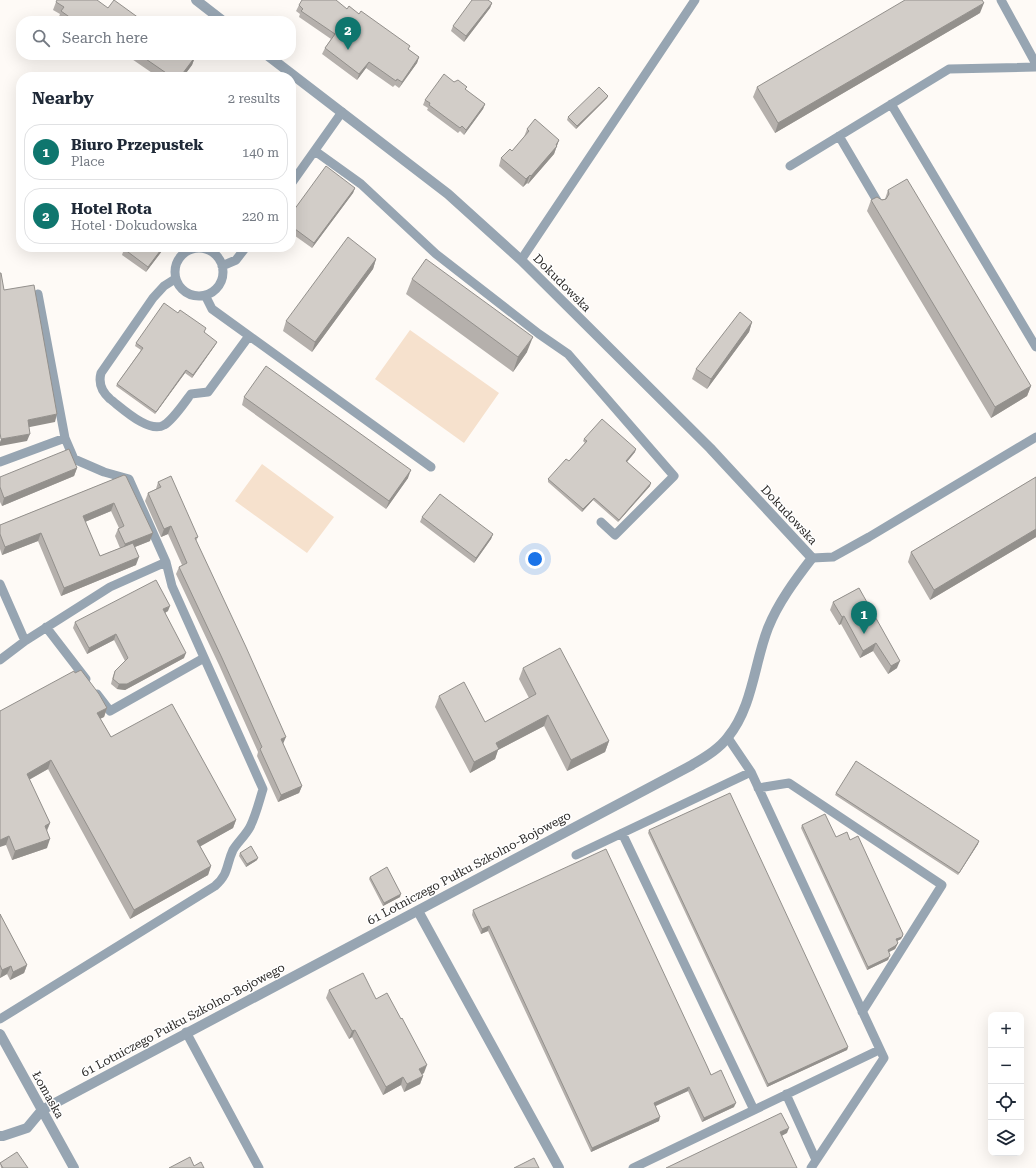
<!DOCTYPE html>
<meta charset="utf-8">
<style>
body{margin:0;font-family:"Roboto Serif",serif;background:#f2f2f3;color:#1f2937}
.controls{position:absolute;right:12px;bottom:12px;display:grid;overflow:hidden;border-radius:8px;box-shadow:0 4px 16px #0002}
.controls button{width:36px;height:36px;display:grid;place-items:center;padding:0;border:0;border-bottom:1px solid #e0e1e3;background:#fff;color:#1f2937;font:20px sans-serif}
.you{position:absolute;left:535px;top:559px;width:14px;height:14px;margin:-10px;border:3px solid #fff;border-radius:50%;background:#1a73e8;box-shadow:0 0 0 6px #1a73e833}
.badge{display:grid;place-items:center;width:26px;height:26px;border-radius:50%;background:#0f766e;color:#fff;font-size:13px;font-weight:700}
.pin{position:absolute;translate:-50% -33px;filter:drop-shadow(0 1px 2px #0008)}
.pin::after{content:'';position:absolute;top:21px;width:14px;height:12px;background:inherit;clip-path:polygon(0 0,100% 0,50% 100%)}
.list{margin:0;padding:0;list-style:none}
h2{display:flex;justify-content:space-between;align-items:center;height:52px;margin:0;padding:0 16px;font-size:17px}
h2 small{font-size:13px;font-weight:400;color:#747a83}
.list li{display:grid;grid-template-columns:26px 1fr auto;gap:12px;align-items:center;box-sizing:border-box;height:56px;margin:0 8px 8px;padding:0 8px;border:1px solid #e0e1e3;border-radius:16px}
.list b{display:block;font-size:15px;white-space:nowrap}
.list p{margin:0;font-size:13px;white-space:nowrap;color:#747a83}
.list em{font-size:13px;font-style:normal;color:#747a83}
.icon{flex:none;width:22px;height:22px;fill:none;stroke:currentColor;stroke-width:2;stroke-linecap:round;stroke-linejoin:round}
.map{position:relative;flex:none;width:1036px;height:1168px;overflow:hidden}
.search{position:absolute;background:#fff;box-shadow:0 4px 16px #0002;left:16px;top:16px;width:280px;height:44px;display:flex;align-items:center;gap:10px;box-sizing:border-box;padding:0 14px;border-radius:16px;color:#747a83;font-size:15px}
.panel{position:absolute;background:#fff;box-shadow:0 4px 16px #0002;left:16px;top:72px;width:280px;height:180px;border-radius:16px}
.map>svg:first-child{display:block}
.green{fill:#f6e1cd}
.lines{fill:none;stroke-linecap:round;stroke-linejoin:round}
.service{stroke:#97a5b2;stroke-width:9}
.minor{stroke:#97a5b2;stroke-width:10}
.wall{fill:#b5b0ac;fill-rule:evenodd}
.shaded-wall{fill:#93908c}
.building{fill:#d2cdc8;stroke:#93908c}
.labels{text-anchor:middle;stroke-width:3;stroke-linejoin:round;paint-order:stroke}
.street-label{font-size:12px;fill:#2c2a28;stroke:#fff}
</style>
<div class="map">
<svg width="1036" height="1168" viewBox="0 0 1036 1168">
<rect width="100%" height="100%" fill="#fefaf6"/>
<!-- green -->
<path class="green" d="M410,330L499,393L464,443L375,379Z
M262,464L334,517L307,553L235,501Z"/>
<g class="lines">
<!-- service -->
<path class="service" d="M1001,0L1036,64
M891,104L1036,347
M839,136L879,204
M315,151L361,184L436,254L539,334L568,354L674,476L615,535L601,522
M790,166L949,69L1036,67
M291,184L342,112
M175 272a24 24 0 1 1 48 0a24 24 0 1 1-48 0Z
M521,260L695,0
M222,266L236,260L246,247
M175,279L164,286L153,298L101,373C98,384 102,392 110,399C122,408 149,434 164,425C173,420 184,403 191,394L208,392L249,336
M205,295L212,309L431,467
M0,462L65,438
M812,558L833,557L869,537L1036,437
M0,584L25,641L0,660
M46,627L86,679
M25,641L110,587L166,562
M97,694L110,711L204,658
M728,738L751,772L884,1058L811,1168
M758,788L789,783L942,885L862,1012
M622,833L754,1110
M576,855L751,772
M0,1019L215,886C229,874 226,865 233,850C238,842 245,836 250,827C256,815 259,802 263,789L172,586L166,562L129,479L104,472L74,459L65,438L38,294
M186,1032L259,1168
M786,1094L816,1160
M633,1168L879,1050"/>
<!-- minor -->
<path class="minor" d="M196,0L223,21
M418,911L559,1168
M0,1034L74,1168
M0,1136H3L27,1128L42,1110L692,765C705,757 719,749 728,737C753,706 754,664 768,628C778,603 795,580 812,558L710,448L521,260L448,194L267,55"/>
</g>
<!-- wall -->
<path class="wall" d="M56,2L108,8L143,21H61L58,19L60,14L53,10Z
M492,3L490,8L464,42L451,31L453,26Z
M299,5L347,9L359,14L419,57L417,63L399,88L395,85L393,87L366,68L357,80L322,54L325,48L331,39L299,17L300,14L296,11Z
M980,13L775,133L753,97L757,87Z
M126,55H192L195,57L192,65L183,77H158Z
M465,90L485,104L483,109L464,135L460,131L458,133L427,110L428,108L423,105L425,100Z
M608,96L607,98L576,129L567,120L568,117Z
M527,129L559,140L554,154L528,184L527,183L523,187L499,166L501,158L512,151L524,137Z
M355,188L353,193L312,248L291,233V214Z
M888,190L1031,386L1027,396L991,418L867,211L871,200L885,199Z
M165,247L146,272L122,255L124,249Z
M376,259L373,269L312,352L283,331L286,321Z
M412,279L527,352L513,372L406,294Z
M178,313L205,331L204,332L216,344L192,378L185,373L155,414L116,386L117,384L141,350L135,346L136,343Z
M752,322L749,332L707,389L692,379L696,369Z
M244,397L408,478L386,509L242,405Z
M584,439L635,452L627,462L650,486L618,522L593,500L582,512L548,482V479L569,461L585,443L583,441Z
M77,468L74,476L2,506L0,502V477Z
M124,475L150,541L135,547L136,565L61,596L38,541L2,555L0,549V525ZM111,511L119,528L118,529L115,536L120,548L100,556L85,522Z
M1036,477V537L930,600L908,562L911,552Z
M158,482L198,537L196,541L283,744L302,786L299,793L278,802L257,756L258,752L219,665L176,574L179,567L182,565L168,534L161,537L145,501L148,493L156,489Z
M422,517L493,534L491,539L474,563L420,522Z
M859,588L897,668L888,674L873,651L860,658L841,624L839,625L830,610L833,602Z
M168,611L165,613L184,658L125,690L117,689L111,684L113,676L115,671L125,661L114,640L87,654L73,628L75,622Z
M523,668L609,741L605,752L567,771L544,726L498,750L495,759L470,773L435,707L439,696L485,722L529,698L519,679Z
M75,673L107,708L104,717L100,718L111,737L236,820L233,828L200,846L211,866L208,875L130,919L48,769L29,780L50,823L47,831V848L12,860L6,845L0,711Z
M836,793L978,844L958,875L835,795Z
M802,825L836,837L850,840L903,934L901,939L897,941L898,943L895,949L889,952V957L888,960L867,970L801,828Z
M649,830L848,1047L847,1050L767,1087L648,833Z
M240,853L257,860L246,867L239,856Z
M370,877L400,897L383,906L369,879Z
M473,910L707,1066L711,1075L734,1107L702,1122L688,1091L656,1106L659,1121L591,1152L488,931L481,934L472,915Z
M0,914L27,965L24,973L10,980L7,974L0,978Z
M329,990L376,999L424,1073L422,1074L423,1076L420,1084L404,1092L401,1085L383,1095L352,1037L349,1039L326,998Z
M0,1163L28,1168H1Z"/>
<!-- shaded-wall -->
<path class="shaded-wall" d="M492,3L490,8L464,42L466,36Z
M984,3L980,13L775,133L778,123Z
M195,57L192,65L183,77H180Z
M419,57L417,63L399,88L402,82Z
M369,62L366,68L357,80L359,74Z
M608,96L607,98L576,129L577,126Z
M485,104L483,109L464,135L466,130Z
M559,140L554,154L528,184L531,176Z
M530,175L527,183L523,187L526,179Z
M355,188L353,193L312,248L314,243Z
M163,247H165L146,272L148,267Z
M376,259L373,269L312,352L315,342Z
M752,322L749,332L707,389L711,379Z
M533,337L527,352L513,372L518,357Z
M217,342L216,344L192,378L193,375Z
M186,370L185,373L155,414L156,412Z
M1031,386L1027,396L991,418L995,407Z
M57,414L55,422L25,428L28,420Z
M30,434L27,441L0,446V442L1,439Z
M636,449L635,452L625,464L626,461Z
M77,468L74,476L2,506L4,498Z
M411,470L408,478L386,509L389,501Z
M651,483L650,486L618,522L619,520Z
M594,498L593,500L582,512L583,509Z
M114,503L111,511L80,524L83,516Z
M171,526L168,534L161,537L164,529Z
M1036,529V537L930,600L934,590Z
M41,533L38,541L2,555L5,547Z
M153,533L150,541L122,552L125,544Z
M493,534L491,539L474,563L476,558Z
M139,557L136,565L61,596L64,588Z
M170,606L168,611L161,615L163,609Z
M844,616L841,624L839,625L842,617Z
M116,634L114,640L87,654L89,648Z
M876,643L873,651L860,658L863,651Z
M186,653L184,658L125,690L117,689L119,684Z
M900,661L897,668L888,674L891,666Z
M107,708L104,717L94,722L97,713Z
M548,715L544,726L498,750L495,759L470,773L474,762L496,743Z
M286,737L283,744L278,747L281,739Z
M609,741L605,752L567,771L571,760Z
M51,760L48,769L23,783L27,774Z
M302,786L299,793L278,802L281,795Z
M236,820L233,828L194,850L197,841Z
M50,823L46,832L45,826Z
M9,836L6,845L0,847V840Z
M50,839L47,848L12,860L15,851Z
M979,841L978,844L958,875L959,873Z
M258,858L257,860L246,867L247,864Z
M211,866L208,875L130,919L134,910Z
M401,894L400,897L383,906L384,903Z
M489,926L488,931L481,934L482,929Z
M903,934L901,939L895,942L896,939Z
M898,943L895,949L887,953L888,950Z
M890,955L888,960L867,970L868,967Z
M27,965L24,973L10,980L13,972Z
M11,966L7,974L0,978L2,970Z
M355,1030L352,1037L349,1039L352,1031Z
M848,1047L847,1050L767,1087L768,1084Z
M427,1065L424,1073L417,1077L419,1069Z
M423,1076L420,1084L404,1092L407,1084Z
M403,1077L401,1085L383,1095L386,1087Z
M689,1087L688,1091L653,1107L654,1103Z
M736,1103L734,1107L702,1122L704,1118Z
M660,1117L659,1121L591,1152L592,1148Z
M789,1128L787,1133L778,1138L780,1132Z"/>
<!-- building -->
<path class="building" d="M57,0H97L108,8L114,0L143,21H75L61,11L64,7L56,2Z
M302,0H336L347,9L349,6L359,14L361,11L410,46L408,49L419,57L402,82L397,79L396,81L369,62L359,74L325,48L335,34L301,11L303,9L299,5Z
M472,0H488L492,3L466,36L453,26Z
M905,0H982L984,3L778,123L757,87Z
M140,55H192L195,57L180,77H172Z
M444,74L454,82L458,80L467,87L465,89L485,104L466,130L462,126L460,128L429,105L430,103L425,100Z
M599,87L608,96L577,126L568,117Z
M535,119L559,140L556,145L557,146L531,176L530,175L526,179L501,158L510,149L512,151L529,131L527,129Z
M326,166L355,188L314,243L291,226V214Z
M907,179L1031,386L995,407L871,200L877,197L882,200L886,199L889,194L888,190Z
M348,237L376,259L315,342L286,321Z
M126,247H163L148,267L124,249Z
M426,259L533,337L518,357L412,279Z
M0,273H1L4,290L34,285L57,414L28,420L30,434L1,439L0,433Z
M164,303L178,313L180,310L206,328L204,332L217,342L193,375L186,370L156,412L117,384L143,348L136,343Z
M740,312L752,322L711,379L696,369Z
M266,366L411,470L389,501L244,397Z
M602,419L636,449L626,461L651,483L619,520L594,498L583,509L548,479L566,459L569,461L587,441L584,439Z
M69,449L77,468L4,498L0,487V477Z
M124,475L126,476L153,533L125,544L118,529L124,526L114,503L83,516L100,556L133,543L139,557L64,588L41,533L5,547L0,534V525Z
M171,476L198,537L195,538L246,647L286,737L281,739L302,786L281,795L260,749L262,747L222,658L179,567L187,563L171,526L164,529L148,493L161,487L158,482Z
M1036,477V529L934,590L911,552Z
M440,494L493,534L476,558L422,517Z
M156,580L170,606L163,609L186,653L127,684H119L113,679L115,671L128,658L116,634L89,648L75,622Z
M859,588L900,661L891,666L876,643L863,651L844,616L842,617L833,602Z
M560,648L609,741L571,760L548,715L496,743L499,749L474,762L439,696L464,682L485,722L536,694L523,668Z
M81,670L99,694L107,708L97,713L111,737L172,704L236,820L197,841L211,866L134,910L51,760L27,774L50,823L45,826L50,839L15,851L9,836L0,840V711L74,671L75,673Z
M856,761L979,841L959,873L836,793Z
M730,793L848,1047L768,1084L649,830Z
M825,814L836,837L847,832L850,840L858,836L903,934L902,937L896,939L898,943L895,946L888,950L890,955L889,957L868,967L802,825Z
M251,846L258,858L247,864L240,853Z
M606,849L707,1066L711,1075L721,1070L736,1103L704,1118L689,1087L654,1103L660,1117L592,1148L489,926L482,929L473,910Z
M387,867L401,894L384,903L370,877Z
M0,914L27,965L13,972L11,966L2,970L0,965Z
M363,973L376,999L387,993L401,1019L402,1018L427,1065L419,1069L423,1076L407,1084L403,1077L386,1087L355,1030L352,1031L329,990Z
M781,1113L789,1128L780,1132L797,1168H666Z
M17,1152L28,1168H3L0,1163Z
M190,1157L194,1166L201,1162L204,1168H169Z
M534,1158L539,1168H514Z"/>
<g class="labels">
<!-- street labels -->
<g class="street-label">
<text transform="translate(562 283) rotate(45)" y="4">Dokudowska</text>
<text transform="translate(789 515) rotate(47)" y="4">Dokudowska</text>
<text transform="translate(469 868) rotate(-28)" y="4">61 Lotniczego Pułku Szkolno-Bojowego</text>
<text transform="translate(183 1020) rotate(-28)" y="4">61 Lotniczego Pułku Szkolno-Bojowego</text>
<text transform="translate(48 1095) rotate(61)" y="4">Łomaska</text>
</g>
</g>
</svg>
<div class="controls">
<button>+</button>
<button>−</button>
<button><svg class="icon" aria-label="locate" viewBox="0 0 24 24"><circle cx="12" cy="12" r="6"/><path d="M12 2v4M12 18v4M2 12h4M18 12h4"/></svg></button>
<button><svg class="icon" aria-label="layers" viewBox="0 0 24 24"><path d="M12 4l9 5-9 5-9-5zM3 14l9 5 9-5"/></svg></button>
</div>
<div class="you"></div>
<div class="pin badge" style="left:864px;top:634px">1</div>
<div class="pin badge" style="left:348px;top:50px">2</div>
<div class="search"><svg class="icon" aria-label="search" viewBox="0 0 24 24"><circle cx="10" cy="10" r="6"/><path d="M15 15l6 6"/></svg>Search here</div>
<section class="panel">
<h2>Nearby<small>2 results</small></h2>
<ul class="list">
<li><span class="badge">1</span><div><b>Biuro Przepustek</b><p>Place</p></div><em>140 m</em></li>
<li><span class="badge">2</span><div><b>Hotel Rota</b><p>Hotel · Dokudowska</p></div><em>220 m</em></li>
</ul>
</section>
</div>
